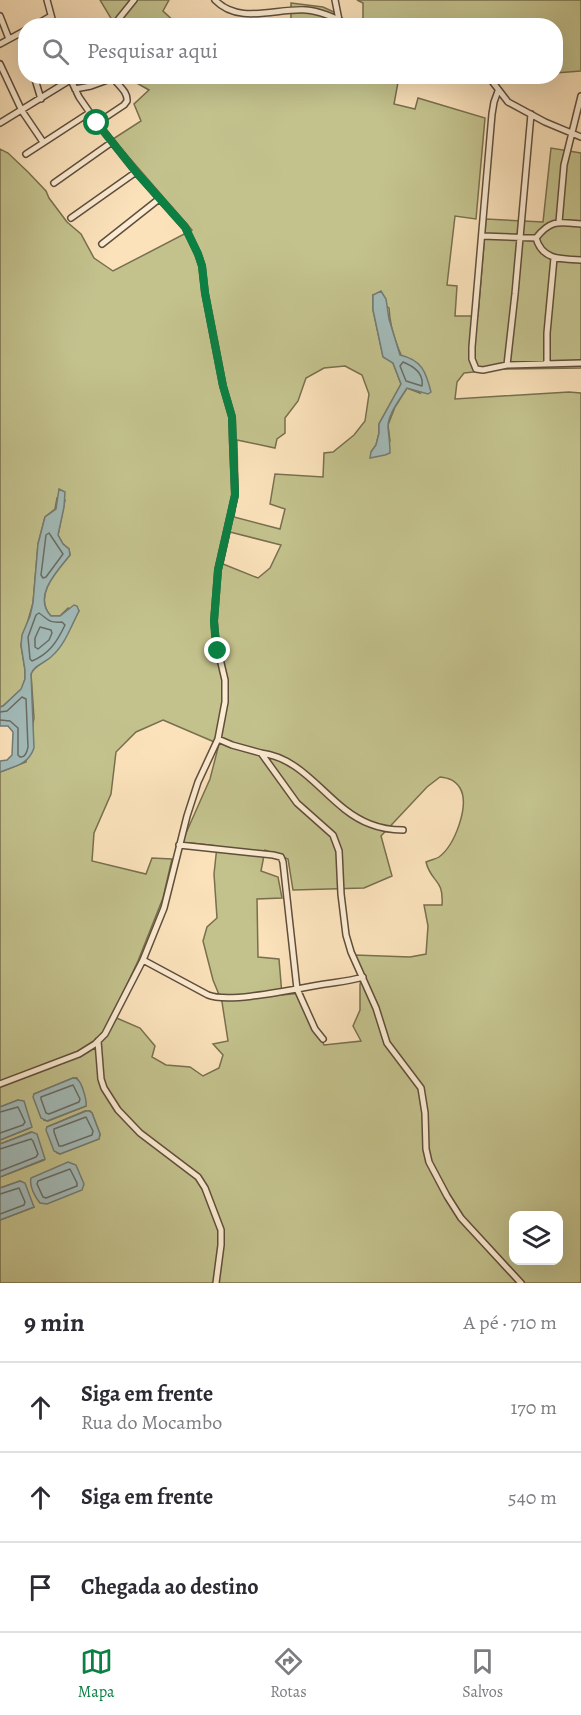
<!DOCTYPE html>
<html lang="pt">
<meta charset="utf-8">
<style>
body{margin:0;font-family:Alegreya,serif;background:#f7f7f7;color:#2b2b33}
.controls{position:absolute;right:18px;bottom:18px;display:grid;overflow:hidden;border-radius:12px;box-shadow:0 6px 24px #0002}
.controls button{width:54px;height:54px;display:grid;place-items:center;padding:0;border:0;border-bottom:2px solid #e1e1e2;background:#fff;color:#2b2b33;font:30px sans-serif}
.stop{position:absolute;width:18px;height:18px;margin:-14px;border:4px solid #0b8043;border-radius:50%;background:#fff}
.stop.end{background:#0b8043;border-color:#fff;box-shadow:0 2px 6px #0008}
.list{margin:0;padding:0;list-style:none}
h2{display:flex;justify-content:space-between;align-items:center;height:78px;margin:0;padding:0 24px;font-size:26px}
h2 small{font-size:20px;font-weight:400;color:#7c7c81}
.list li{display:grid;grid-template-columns:39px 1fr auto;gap:18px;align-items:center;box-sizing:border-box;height:90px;padding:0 24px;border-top:2px solid #e1e1e2}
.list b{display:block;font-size:22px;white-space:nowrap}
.list p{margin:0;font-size:20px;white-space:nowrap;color:#7c7c81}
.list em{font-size:20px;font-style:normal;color:#7c7c81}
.icon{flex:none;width:33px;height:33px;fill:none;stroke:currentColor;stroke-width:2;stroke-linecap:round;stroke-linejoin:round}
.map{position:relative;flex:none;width:581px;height:1283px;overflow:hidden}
.search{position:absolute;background:#fff;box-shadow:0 6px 24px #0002;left:18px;right:18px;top:18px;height:66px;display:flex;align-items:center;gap:15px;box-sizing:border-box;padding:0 21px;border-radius:24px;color:#7c7c81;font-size:22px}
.sheet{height:348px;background:#fff}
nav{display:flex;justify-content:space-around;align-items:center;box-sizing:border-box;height:84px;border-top:2px solid #e1e1e2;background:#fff;font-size:16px;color:#7c7c81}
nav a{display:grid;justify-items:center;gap:3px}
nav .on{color:#0b8043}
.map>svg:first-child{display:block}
.green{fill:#c3c28d;stroke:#786f4f;stroke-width:1.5;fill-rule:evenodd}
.water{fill:#a3bcba;stroke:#737c76;stroke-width:1.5}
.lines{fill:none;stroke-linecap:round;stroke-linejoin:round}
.shore{stroke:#686c66;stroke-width:1.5}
.street-casing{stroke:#604e3c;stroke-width:8}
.street{stroke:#fcecd3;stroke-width:5}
.route{stroke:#0b8043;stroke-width:8}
</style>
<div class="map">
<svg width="581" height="1283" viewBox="0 0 581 1283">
<rect width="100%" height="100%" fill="#fbe2bb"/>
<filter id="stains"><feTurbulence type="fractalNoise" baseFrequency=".00333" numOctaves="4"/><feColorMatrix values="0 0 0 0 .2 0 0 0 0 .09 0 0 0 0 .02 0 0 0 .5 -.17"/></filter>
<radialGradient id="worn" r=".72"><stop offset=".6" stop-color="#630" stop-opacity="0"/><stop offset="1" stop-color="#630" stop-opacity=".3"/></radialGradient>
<!-- green -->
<path class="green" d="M100,0H169L163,11L178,25H115Z
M357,0H581V71L556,73V26L363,25V3Z
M291,3L323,7L334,12L337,25H291Z
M126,77H399L394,104L415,109L418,98L485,118L476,219L455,216L447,285L457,286L455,316H478L486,219L543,222L551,148L581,153V368L503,369L464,373L457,382L455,399L569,392L581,393V1283H0V1220L34,1207L20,1181L0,1188V1177L44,1160L31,1132L0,1144V1140L30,1128L18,1100L0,1107V772L26,762L34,718L31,674C34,666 42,664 48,659C63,646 70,628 79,611L68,608L60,616H51C32,596 58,570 70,555L69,549L63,544L58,535L65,500L57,498L55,509L45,517L38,544L33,603L21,645L25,670V679L22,689L3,706L0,707V149L8,153L28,172L46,191L49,198L67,222L81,234L94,258L113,271L192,230L113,139L141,121L134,104L149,90ZM373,295L389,308C390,338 406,366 420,393L407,388L395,407L388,425L390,441L371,452L376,445L379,433V424L401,384L393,363L383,356L373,310ZM345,366L362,375L369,394L365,421L354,435L333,452L324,453L323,477L275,474L270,504L285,509L280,529L234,517L238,492L237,440L275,448L277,439L285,433V418L298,401L306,378L324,368ZM230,532L281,545L270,568L258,578L223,564ZM163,720L219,744L210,779L182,842L217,846L214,874L217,918L207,927L203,941L213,980L222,1002L228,1041L213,1044L223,1055L219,1068L203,1076L190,1067L166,1065L152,1057L155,1046L140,1028L112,1016L138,961L163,898L172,859L152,858L146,874L92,861L94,833L111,794L116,752L136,732ZM440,777C449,778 455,780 460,788C470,805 455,845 439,857C436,859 430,860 426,862C431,883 444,878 442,905H424L428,926L426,954L410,957L355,955L362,971L360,985V1010L353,1026L361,1041L324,1045L302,993L282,995L279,959L258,957L257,899L282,898L278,877L261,871L265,850L288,859L293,890L364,888L392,876L381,836L427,787ZM73,1078H77L86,1106L48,1121L44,1120L34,1094ZM85,1111H90L92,1113L100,1134L99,1139L60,1154L57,1153L47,1127ZM514,1216H558V1260H514Z"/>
<!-- water -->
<path class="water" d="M381,291L386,299L389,319L400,355C422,360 426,372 431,392L428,394L407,388C400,399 387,415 388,428C389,436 390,444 390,453L385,455L370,458L371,452L376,445L379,433V424L401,384L393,363L383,357L373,310V295Z
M59,489L65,492L64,507L58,535L63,544L69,549L70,555C58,570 32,596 51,616H60L74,605L77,606L79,611C71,626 65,645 52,656C45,663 34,665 31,674L34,748C28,765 15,766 0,772V761L7,760L12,755L13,732L8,726H0V707L3,706L21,689L25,679V670L21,645L22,635L30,616L33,603L38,544L45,517L56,509Z
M73,1078C74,1078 76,1078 77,1079C82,1082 87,1101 86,1106L47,1121L41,1118L33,1097L34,1094Z
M18,1100L24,1101L32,1127L0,1140V1107Z
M86,1111H89L92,1113L100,1134L99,1139L60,1154L54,1151L46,1130L47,1127Z
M32,1132L37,1134L45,1159L0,1177V1144Z
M68,1162L76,1165L84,1184L82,1190L47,1204L40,1203C35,1197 29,1186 31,1178Z
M20,1181L25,1183L34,1207L0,1220V1188Z"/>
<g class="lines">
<!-- shore -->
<path class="shore" d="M403,362C413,366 424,373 422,386L406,381L400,366Z
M49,533L63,554L46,577L43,578L41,575L46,535Z
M39,613C49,620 48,623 62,622L65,625C57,642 49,654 32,661L30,659L28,637L36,615Z
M40,627L51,630L52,633L49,640L38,649L35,647V638Z
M0,712L7,711L22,697L26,699L28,747C27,752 25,758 20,757L18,755V728L10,721L0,720
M73,1085L80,1099L79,1102L49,1114L46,1113L41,1099V1097Z
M0,1112L18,1107L25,1122L23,1125L0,1133
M86,1117L93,1131L92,1135L62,1146H59L54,1132V1129Z
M0,1149L31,1139L33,1141L38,1154L36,1157L0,1171
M70,1169L77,1183V1186L46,1198L43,1197L37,1184L38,1181Z
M0,1194L19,1188L25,1202L24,1205L0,1214"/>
<defs>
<path id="street" d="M47,0L54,26
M215,0C239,25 276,8 306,10C321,11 336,18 350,26
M335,0L339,20
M0,16L9,39
M34,26L51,16
M113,26L134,0
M22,32L26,45
M0,44L26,30
M0,64L22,111L43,142
M34,76L41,99
M488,76L508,102L545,122L581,137
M75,89L91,86L113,78
M498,91L494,102L492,114L472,347V359L476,369L483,370L507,365L581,363
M0,123L70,80
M97,123L124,105L127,101C128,91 117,85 112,76
M26,154L89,113
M54,183L112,142
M71,218L136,172
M559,222L564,165L581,96
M482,236L536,238C542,260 561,259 581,260
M536,238C551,219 559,222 581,224
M102,244L159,199
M547,364V333L554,258
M507,365L515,294L531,114
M218,739L232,745L261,753L297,803L333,835L339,851L341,894L346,935L351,952L376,1008L387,1043L421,1088L425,1113L426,1149L429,1162L447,1196L461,1218L521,1283
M261,753C308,759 328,808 370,824C380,828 392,830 403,830
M179,845L273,855L281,857L283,862L297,989L315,1029L323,1039
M143,960L208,995C230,1004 299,988 325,984C338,982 350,981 363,977
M98,1041L101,1079L104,1088L118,1110L140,1133L198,1177L205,1188L221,1230V1245L216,1283
M0,1084L79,1054L95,1044L105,1034L143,960L164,908L187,816L198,782L218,739L225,702V680L216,642L214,621L218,570L235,495L233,447L232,417L223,386L205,293L202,266L198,254L185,227L136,172L97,123L79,97L69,76"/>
</defs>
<!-- street casing -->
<use href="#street" class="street-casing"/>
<!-- street -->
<use href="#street" class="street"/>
</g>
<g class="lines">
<!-- route -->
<path class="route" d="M97,123L136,172L185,227L198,254L202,266L205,293L223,386L232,417L233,447L235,495L218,570L214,621L215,635L218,651"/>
</g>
<rect width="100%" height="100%" filter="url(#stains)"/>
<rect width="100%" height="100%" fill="url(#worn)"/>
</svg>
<div class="controls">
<button><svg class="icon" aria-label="layers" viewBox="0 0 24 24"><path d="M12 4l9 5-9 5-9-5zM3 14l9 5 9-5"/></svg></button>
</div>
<div class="stop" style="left:97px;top:123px"></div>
<div class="stop end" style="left:218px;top:651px"></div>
<div class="search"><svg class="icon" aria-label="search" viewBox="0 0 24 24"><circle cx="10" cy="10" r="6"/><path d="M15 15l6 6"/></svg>Pesquisar aqui</div>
</div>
<section class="sheet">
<h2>9 min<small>A pé · 710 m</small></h2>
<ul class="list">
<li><svg class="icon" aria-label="ahead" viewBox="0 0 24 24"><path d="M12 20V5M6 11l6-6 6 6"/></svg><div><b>Siga em frente</b><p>Rua do Mocambo</p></div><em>170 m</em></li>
<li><svg class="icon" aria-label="ahead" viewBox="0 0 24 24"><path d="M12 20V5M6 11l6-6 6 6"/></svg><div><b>Siga em frente</b></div><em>540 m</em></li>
<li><svg class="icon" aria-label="arrive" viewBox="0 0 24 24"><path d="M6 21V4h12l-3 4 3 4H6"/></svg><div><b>Chegada ao destino</b></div></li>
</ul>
</section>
<nav>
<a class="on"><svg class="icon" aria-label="map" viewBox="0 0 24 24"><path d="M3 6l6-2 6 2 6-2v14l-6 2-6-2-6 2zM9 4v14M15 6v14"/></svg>Mapa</a>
<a><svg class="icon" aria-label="directions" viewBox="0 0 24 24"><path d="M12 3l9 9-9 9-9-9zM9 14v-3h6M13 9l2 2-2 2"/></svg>Rotas</a>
<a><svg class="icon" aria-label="saved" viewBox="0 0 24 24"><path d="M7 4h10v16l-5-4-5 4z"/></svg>Salvos</a>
</nav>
